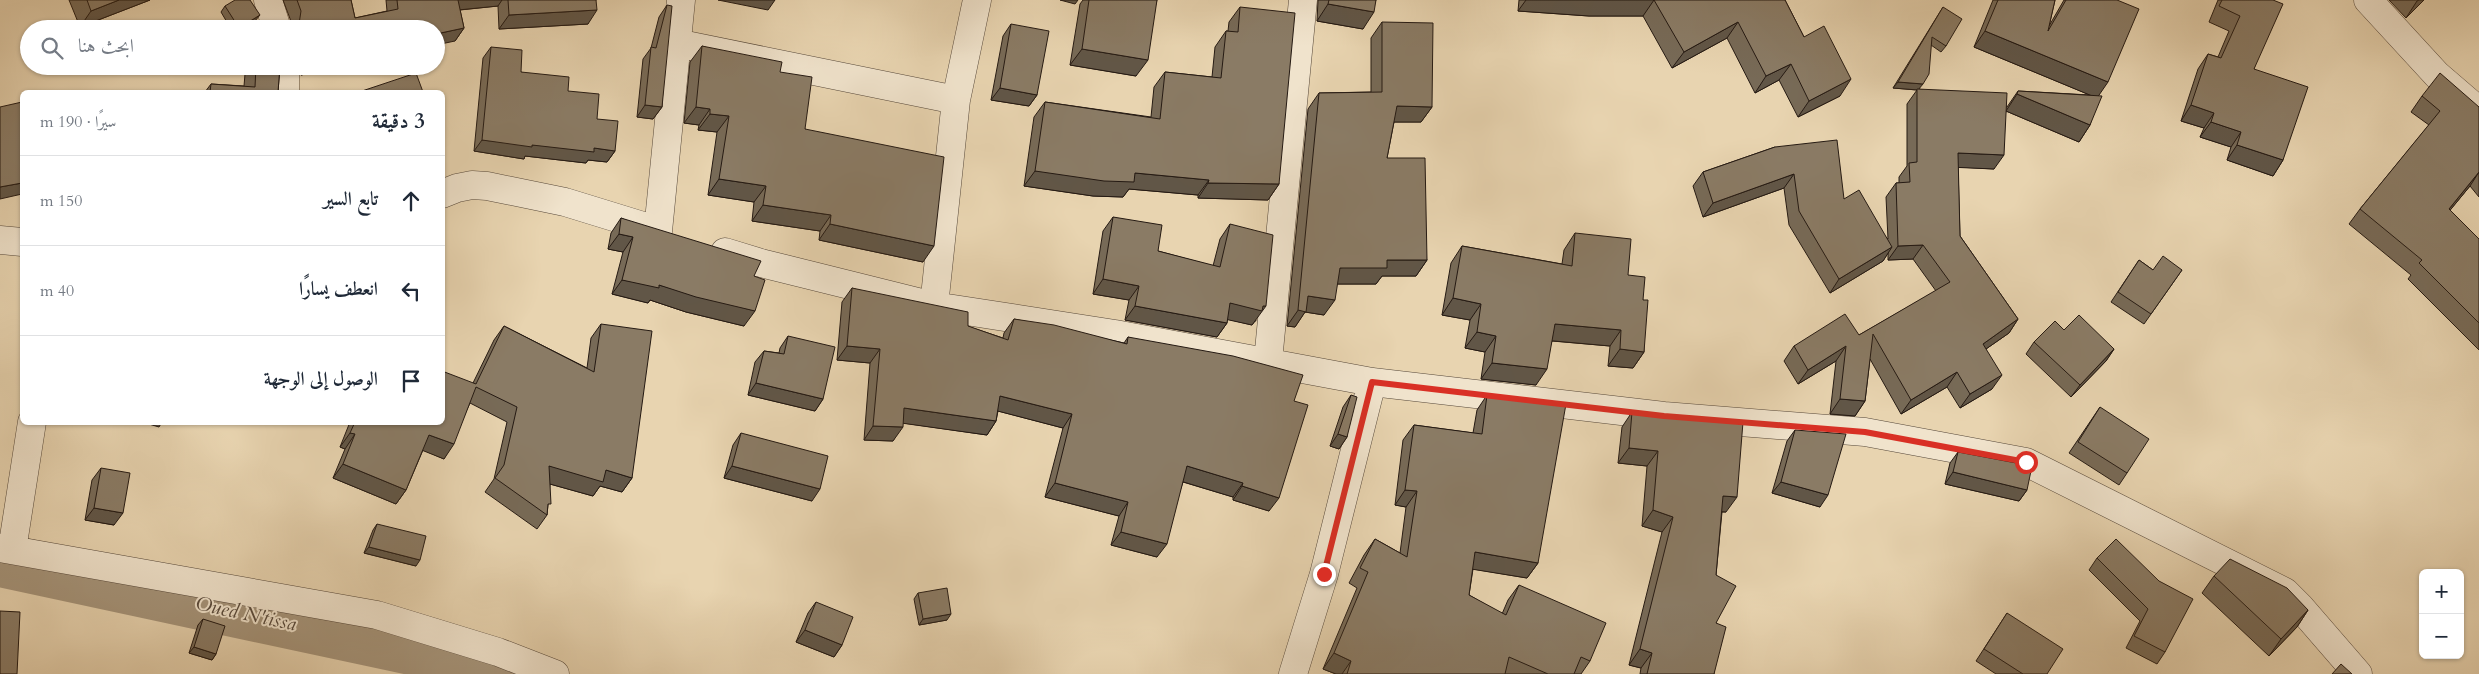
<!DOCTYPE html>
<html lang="ar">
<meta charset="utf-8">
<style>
body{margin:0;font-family:Cardo,Amiri,serif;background:#f2f2f3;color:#1f2937;direction:rtl}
.controls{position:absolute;right:15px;bottom:15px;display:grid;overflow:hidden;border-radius:8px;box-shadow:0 1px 4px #0004}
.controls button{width:45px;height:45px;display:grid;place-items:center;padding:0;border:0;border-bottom:1px solid #e0e1e3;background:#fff;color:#1f2937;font:25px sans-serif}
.stop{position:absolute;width:15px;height:15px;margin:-11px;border:4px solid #d93025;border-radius:50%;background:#fff}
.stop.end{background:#d93025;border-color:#fff;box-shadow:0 1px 5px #0008}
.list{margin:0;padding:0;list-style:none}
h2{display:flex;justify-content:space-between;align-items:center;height:65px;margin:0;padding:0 20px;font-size:21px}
h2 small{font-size:16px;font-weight:400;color:#747a83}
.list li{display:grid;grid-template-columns:32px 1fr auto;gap:15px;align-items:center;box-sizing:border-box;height:90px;padding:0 20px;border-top:1px solid #e0e1e3}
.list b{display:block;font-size:19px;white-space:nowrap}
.list em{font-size:16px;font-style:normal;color:#747a83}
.icon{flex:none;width:28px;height:28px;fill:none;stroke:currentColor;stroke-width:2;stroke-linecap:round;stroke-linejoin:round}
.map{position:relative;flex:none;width:2479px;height:674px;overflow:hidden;direction:ltr}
.search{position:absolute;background:#fff;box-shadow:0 1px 4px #0004;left:20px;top:20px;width:425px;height:55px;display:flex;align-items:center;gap:12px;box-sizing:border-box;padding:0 18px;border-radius:28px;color:#747a83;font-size:19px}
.panel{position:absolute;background:#fff;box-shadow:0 1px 4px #0004;left:20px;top:90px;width:425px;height:335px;border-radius:8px;direction:rtl}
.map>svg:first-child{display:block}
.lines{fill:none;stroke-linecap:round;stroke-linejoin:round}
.river{stroke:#a6957b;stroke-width:54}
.street-casing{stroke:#56483a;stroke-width:29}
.street{stroke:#f0e3cc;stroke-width:28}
.wall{fill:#776a57;stroke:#251a13}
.shaded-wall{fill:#615647;stroke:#251a13}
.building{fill:#8a7b65;stroke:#251a13}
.route{stroke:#d93025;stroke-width:6}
.labels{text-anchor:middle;stroke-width:4;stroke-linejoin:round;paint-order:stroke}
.water-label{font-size:20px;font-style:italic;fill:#594b3d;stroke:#f0e3cc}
</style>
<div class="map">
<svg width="2479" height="674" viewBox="0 0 2479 674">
<rect width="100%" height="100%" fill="#e8d4b0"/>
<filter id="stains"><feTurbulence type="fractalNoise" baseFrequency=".004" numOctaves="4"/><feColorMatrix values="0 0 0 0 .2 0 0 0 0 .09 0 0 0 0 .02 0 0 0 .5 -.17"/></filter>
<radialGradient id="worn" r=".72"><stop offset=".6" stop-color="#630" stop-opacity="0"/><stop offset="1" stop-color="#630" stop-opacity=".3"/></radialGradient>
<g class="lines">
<!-- river -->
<path class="river" d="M0,560L444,655L490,674"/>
<defs>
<path id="street" d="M268,0L277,29
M2368,0L2437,75L2479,111
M676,43L956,100
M285,92V66
M442,194L457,188L472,185L487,186L565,202L656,230
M658,231L681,0
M0,240L22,242
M725,252L761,263L934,306L1115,334L1372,382L1664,416L1865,432L2026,462L2285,592L2300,607L2358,674
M934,306L956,100L977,0
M1268,361L1303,0
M0,548L377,615L498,652L555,674
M12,550L32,422
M1293,674L1324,574L1372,382"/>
</defs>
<!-- street casing -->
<use href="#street" class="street-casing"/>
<!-- street -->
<use href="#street" class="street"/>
</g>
<!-- wall -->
<path class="wall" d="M69,0H150L80,27Z
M283,0H351L355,18L387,11L386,0H596L588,24L499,29L498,6L460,10L464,28L455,41L436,29H291L292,24Z
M1083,0H1157L1136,76L1070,65L1080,4Z
M1318,0H1376L1363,29L1317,21Z
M1519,0H1785L1804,37L1840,96L1798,117L1779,80L1755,93L1727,38L1672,68L1643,16H1589L1518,11Z
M1993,0H2055L2049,26L2064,0H2117L2098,96L2090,125L2079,142L2006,111L1994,169L1958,167L1960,236L2018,319L2009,333L1986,349L1992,389L1960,408L1947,387L1901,414L1870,359L1865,401L1855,416L1830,414L1836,361L1798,384L1784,361L1794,346L1859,335L1936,291L1913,259L1888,260V253L1883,261L1830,293L1789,225L1784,188L1703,217L1693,186L1703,172L1775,147L1844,199L1888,239L1886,197L1896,183H1899V177L1907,166V104L1917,90L1893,88L1943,7L1946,46L1941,52L1931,45L1919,89L2007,107L2018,91L2090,95L1974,47Z
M2218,0H2273L2254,69L2283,160L2273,176L2227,160L2231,147L2200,137L2204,128L2181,121L2198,69L2208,54L2218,57L2229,31L2209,22Z
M2389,0H2424L2406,18Z
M667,5L662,107L653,119L637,117L643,59L651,48L659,17Z
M225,6L255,21L243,29H231L221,12Z
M1240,7L1279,184L1268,200L1198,198V195L1129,189L1123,197L1093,196L1024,186L1034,117L1045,102L1151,117L1154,87L1165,72L1212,77L1215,47L1226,31H1228L1229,22Z
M1382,22L1432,107L1421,122H1394L1387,158L1427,260L1416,276H1382L1376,284H1337L1324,315L1305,312L1295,327L1287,326L1308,109L1319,93L1371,92V38Z
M1011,24L1037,95L1029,106L991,100L1003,36Z
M702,46L780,72L805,129L923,262L819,240L820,231L752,221L754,202L708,195L717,132L698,130L699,125L684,123L690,62Z
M491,47L521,72L568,91L597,119L615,151L607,162L588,160L586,163L525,156L524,159L474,151L483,58Z
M250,66H280L278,92H205L211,84L244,86L245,74Z
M300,66H340L301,75Z
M2422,96L2479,107V197L2470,186L2450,210L2479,239V350L2408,279L2411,275L2349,224L2360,209L2429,125L2411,112Z
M1113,217L1158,251L1213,266L1220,239L1230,224L1256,321H1255L1252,325L1227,319V323L1217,337L1125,320L1129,300L1093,294L1103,231Z
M621,218L754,276L744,326L686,312L650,300L648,303L612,294L623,252L608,249L611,233Z
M1575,233L1628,275L1643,300L1644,352L1633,368L1608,366L1610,346L1552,341L1536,385L1481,379L1485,352L1465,348L1470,320L1442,315L1451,263L1462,246L1562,264L1564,250Z
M2139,260L2153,270H2182L2144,324L2111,302Z
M852,288L1003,338L1004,333L1014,319L1124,343L1128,337L1294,401L1269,511L1233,500V497L1183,482L1157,557L1111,545L1119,516L1045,497L1063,428L998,411L996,421L987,435L903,423L893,441L864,440L870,363L837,360L842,302Z
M601,324L632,478L622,492L600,486L593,496L550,484L547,515L537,529L485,492L494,479L507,422L470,403L444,459L423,450L406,490L396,504L333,478L345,449L340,447L350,422H442L473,383L494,340L504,326L587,368L591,338Z
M2064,330L2114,349L2106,361L2071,397L2026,354L2034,342Z
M788,336L823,399L815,411L748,395L755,362L764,351L779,353L780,348Z
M1351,395L1347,437L1339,449L1330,446L1343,407Z
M1487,395L1538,563L1527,578L1473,569L1469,595L1502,614L1508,600L1519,585L1590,661L1581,674H1336L1323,669L1357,588L1349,583L1364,555L1375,539L1400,553L1406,507L1395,505L1403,440L1414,425L1473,433L1477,410Z
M2100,407L2127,473L2119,485L2069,453Z
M1632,412L1726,512H1722L1716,575V623L1714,674H1640L1641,668L1629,665L1662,532L1642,526L1647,466L1618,463L1622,427Z
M1795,430L1820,507L1772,493L1787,441Z
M741,433L812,501L724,478L733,445Z
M1958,452L2027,490L2019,501L1945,484L1950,463Z
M101,468L114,525L85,520L92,480Z
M377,524L416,566L364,553L373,530Z
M2097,558L2159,581L2165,652L2157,664L2126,648L2140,621L2089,570Z
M2214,576L2308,610L2297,627L2269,656L2202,593Z
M918,593L947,620L919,625L914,599Z
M816,602L842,645L834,657L796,642L808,613Z
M2007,613L2047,674H1996L1976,661Z
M203,619L216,654L212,660L189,653L198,625Z"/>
<!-- shaded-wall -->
<path class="shaded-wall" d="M119,0H150L80,27L91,11Z
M455,0H502L498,6L448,11Z
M718,0H775L768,10Z
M1060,0H1078L1075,4Z
M1526,0H1654L1643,16H1589L1518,11Z
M2419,0H2424L2406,18L2417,1Z
M1328,4L1374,12L1363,29L1317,21Z
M597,10L588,24L499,29L509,15Z
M260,15L255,21L243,29H238Z
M1738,22L1727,38L1672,68L1684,52Z
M464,28L455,41L436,45V34Z
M1985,31L2108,82L2097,98L1974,47Z
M1082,49L1148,60L1136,76L1070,65Z
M1791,64L1779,80L1755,93L1766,76Z
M307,66H340L301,75Z
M1851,79L1840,96L1798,117L1809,101Z
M1898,82L1923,84L1918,90L1893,88Z
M1000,88L1037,95L1029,106L991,100Z
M2017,94L2090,125L2079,142L2006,111Z
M645,105L662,107L653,119L637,117Z
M2191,105L2214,113L2204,128L2181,121Z
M1397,106L1432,107L1421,122H1386Z
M696,107L710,109L699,125L684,123Z
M710,114L729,116L717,132L698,130Z
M2211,122L2241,132L2231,147L2200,137Z
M482,140L532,145L594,148L615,151L607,162L588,160L586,163L525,156L524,159L474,151Z
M2237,145L2283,160L2273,176L2227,160Z
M1958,153L2004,155L1994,169L1948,167Z
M1035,171L1135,173L1209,180L1198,195L1129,189L1123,197L1093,196L1024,186Z
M2479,172L2470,186L2438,225L2449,209Z
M1794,174L1784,188L1703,217L1713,203Z
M719,179L766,186L754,202L708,195Z
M22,183V194L0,199V187Z
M1208,183L1279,184L1268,200L1198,198Z
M763,205L831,215L820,231L752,221Z
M830,224L934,246L923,262L819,240Z
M619,234L633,237L623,252L608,249Z
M1923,245L1913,259L1888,260L1898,246Z
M1892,247L1883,261L1830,293L1839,279Z
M1387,260H1427L1416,276H1382L1376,284H1329L1340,268Z
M1103,279L1139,286L1129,300L1093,294Z
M622,280L659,285L755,311L744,326L686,312L650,300L648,303L612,294Z
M1308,296L1335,300L1324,315L1305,312L1295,327L1287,326Z
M1453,298L1481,304L1470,320L1442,315Z
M1230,303L1263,306H1266L1252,325L1220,318Z
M1135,306L1227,323L1217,337L1125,320Z
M2018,319L2009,333L1973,358L1983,344Z
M1555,324L1621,330L1610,346L1543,340Z
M1477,332L1496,336L1485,352L1465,348Z
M847,346L880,349L870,363L837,360Z
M1846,346L1836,361L1798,384L1808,370Z
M1620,349L1644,352L1633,368L1608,366Z
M2114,349L2106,361L2071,397L2080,385Z
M1492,363L1547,369L1536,385L1481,379Z
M1957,372L1947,387L1901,414L1911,400Z
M2002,375L1992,389L1960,408L1970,394Z
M756,383L823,399L815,411L748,395Z
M1000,396L1072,414L1063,428L990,409Z
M1840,399L1865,401L1855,416L1830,414Z
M904,408L996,421L987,435L894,422Z
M142,422H162L159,427Z
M873,426L903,427L893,441L864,440Z
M350,433L355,434L345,449L340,447Z
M1338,434L1347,437L1339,449L1330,446Z
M429,435L454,444L444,459L419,449Z
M1629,448L1658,451L1647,466L1618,463Z
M343,464L406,490L396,504L333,478Z
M549,466L606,470L632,478L622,492L600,486L593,496L539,481Z
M732,466L820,489L812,501L724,478Z
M1187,466L1243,483L1233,497L1177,480Z
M1953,472L2027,490L2019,501L1945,484Z
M1781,482L1828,495L1820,507L1772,493Z
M1055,483L1128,502L1119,516L1045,497Z
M1242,486L1279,498L1269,511L1233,500Z
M1405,490L1417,491L1406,507L1395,505Z
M1723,496L1737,497L1726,512L1712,511Z
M94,508L123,513L114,525L85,520Z
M1653,510L1673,517L1662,532L1642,526Z
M1121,532L1167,544L1157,557L1111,545Z
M369,547L420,560L416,566L364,553Z
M1475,552L1538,563L1527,578L1465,568Z
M2308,610L2297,627L2269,656L2281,639Z
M951,614L947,620L919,625L923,619Z
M805,630L842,645L834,657L796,642Z
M194,647L216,654L212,660L189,653Z
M1640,649L1652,653L1641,668L1629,665Z
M1334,653L1351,661L1342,674H1336L1323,669Z"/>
<!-- building -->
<path class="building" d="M87,0H119L91,11Z
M235,0H250L260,15L239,28L225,6Z
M297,0H351L355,18L398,9L397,0H458L464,28L436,34V29H300L299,24L301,11Z
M508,0H596L597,10L509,15Z
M1089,0H1157L1148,60L1082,49Z
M1329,0H1376L1374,12L1328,4Z
M1654,0H1785L1804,37L1824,26L1851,79L1809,101L1791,64L1766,76L1738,22L1684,52Z
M1998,0H2055L2048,31L2066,0H2117L2139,9L2108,82L1985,31Z
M2222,0H2273L2283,4L2254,69L2308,87L2283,160L2237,145L2241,132L2211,122L2214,113L2191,105L2208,54L2221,58L2240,16L2219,6Z
M667,5L672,6L662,107L645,105L651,47L656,48Z
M1240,7L1295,13L1279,184L1208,183L1209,180L1135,173L1134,182L1104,181L1035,171L1045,102L1160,119L1165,72L1221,78L1226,31L1238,32Z
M1943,7L1962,19L1946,46L1932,37L1929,74L1923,84L1898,82Z
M1382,22L1433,23L1432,107L1397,106L1387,158H1425L1427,260H1387V268H1340L1335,300L1308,296L1306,312L1298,310L1319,93L1382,92Z
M1011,24L1049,31L1037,95L1000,88Z
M702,46L782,62L780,72L812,77L805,129L944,157L934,246L830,224L831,215L763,205L766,186L719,179L729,116L710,114V109L696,107Z
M491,47L522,50L521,72L569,77L568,91L599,94L597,119L618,121L615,151L594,148V152L532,145V147L482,140Z
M256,66H280L278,92H210L211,84L255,87Z
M416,73L423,92H359Z
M2440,73L2479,107V172L2449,209L2479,239V323L2419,263L2422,260L2360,209L2440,111L2422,96Z
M1917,89L2007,93L2004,155L1958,153L1960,236L2018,319L1983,344L2002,375L1970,394L1957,372L1911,400L1873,334L1865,401L1840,399L1846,346L1808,370L1794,346L1845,314L1859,335L1950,282L1923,245L1898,246L1896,183L1910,182L1909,163L1917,162Z
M2018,91L2102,96L2090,125L2017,94Z
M22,102V183L0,187V107Z
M1837,140L1844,199L1859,190L1892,247L1839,279L1799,211L1794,174L1713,203L1703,172L1775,147Z
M1113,217L1162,225L1158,251L1220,267L1230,224L1273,235L1266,306H1263L1262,311L1230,303L1227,323L1135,306L1139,286L1103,279Z
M621,218L761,261L754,276L765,280L755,311L696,297L659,285V288L622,280L633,237L619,234Z
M1575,233L1631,239L1628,275L1645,277L1643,300H1648L1644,352L1620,349L1621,330L1555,324L1547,369L1492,363L1496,336L1477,332L1481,304L1453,298L1462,246L1572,266Z
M2163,256L2182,270L2151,314L2118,292L2139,260L2153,270Z
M852,288L968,312V326L1008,340L1014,319L1054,325L1127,344L1128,337L1233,356L1303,375L1294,401L1308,405L1279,498L1242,486L1243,483L1187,466L1167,544L1121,532L1128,502L1055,483L1072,414L1000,396L996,421L904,408L903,427L873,426L880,349L847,346Z
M2079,315L2114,349L2080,385L2034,342L2055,321L2064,330Z
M601,324L652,331L632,478L606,470L603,482L549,466L551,504H548L547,515L495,478L504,465L517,407L476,387L454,444L429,435L406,490L343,464L355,434L350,433L355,422H442V371L476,384L504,326L594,372Z
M788,336L835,347L823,399L756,383L764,351L784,354Z
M1351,395L1357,397L1347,437L1338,434Z
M1487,395L1566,404L1538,563L1475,552L1469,595L1506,615L1519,585L1606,623L1590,661L1581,657L1574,674H1548L1509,657L1505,674H1347L1351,661L1334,653L1368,572L1360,568L1375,539L1407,557L1417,491L1405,490L1414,425L1482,434Z
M2100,407L2149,439L2127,473L2078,442Z
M1632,412L1743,422L1737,497L1723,496L1716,575L1736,586L1716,623L1726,627L1714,674H1647L1652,653L1640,649L1673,517L1653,510L1658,451L1629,448Z
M1795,430L1846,434L1828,495L1781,482Z
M741,433L828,456L820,489L732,466Z
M1958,452L2032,466L2027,490L1953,472Z
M101,468L130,473L123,513L94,508Z
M377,524L426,536L420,560L369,547Z
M2116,539L2159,581L2193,599L2165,652L2134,636L2148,609L2097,558Z
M2230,559L2287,588L2308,610L2281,639L2214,576Z
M947,588L951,614L923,619L918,593Z
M816,602L853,617L842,645L805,630Z
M0,611L20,612L17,674H0Z
M2007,613L2063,649L2047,674H2023L1984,649Z
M203,619L225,626L216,654L194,647Z
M2341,664L2352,674H2332Z"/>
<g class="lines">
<!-- route -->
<path class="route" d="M1324,574L1372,382L1664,416L1865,432L2026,462"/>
</g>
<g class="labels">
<!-- water labels -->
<g class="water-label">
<text transform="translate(246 613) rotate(12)" y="7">Oued N'tissa</text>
</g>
</g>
<rect width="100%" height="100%" filter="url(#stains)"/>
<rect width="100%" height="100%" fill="url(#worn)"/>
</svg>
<div class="controls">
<button>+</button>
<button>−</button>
</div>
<div class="stop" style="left:2026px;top:462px"></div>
<div class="stop end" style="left:1324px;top:574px"></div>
<div class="search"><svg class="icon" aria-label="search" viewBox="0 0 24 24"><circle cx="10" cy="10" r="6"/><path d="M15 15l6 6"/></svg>ابحث هنا</div>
<section class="panel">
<h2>3 دقيقة<small>سيرًا · 190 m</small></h2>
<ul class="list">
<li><svg class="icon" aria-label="ahead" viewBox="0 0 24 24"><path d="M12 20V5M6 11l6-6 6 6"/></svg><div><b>تابع السير</b></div><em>150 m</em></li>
<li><svg class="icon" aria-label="left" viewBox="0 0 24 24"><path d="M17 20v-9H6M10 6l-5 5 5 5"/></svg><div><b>انعطف يسارًا</b></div><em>40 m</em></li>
<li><svg class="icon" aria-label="arrive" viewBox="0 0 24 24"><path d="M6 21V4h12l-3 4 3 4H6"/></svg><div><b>الوصول إلى الوجهة</b></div></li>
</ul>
</section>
</div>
